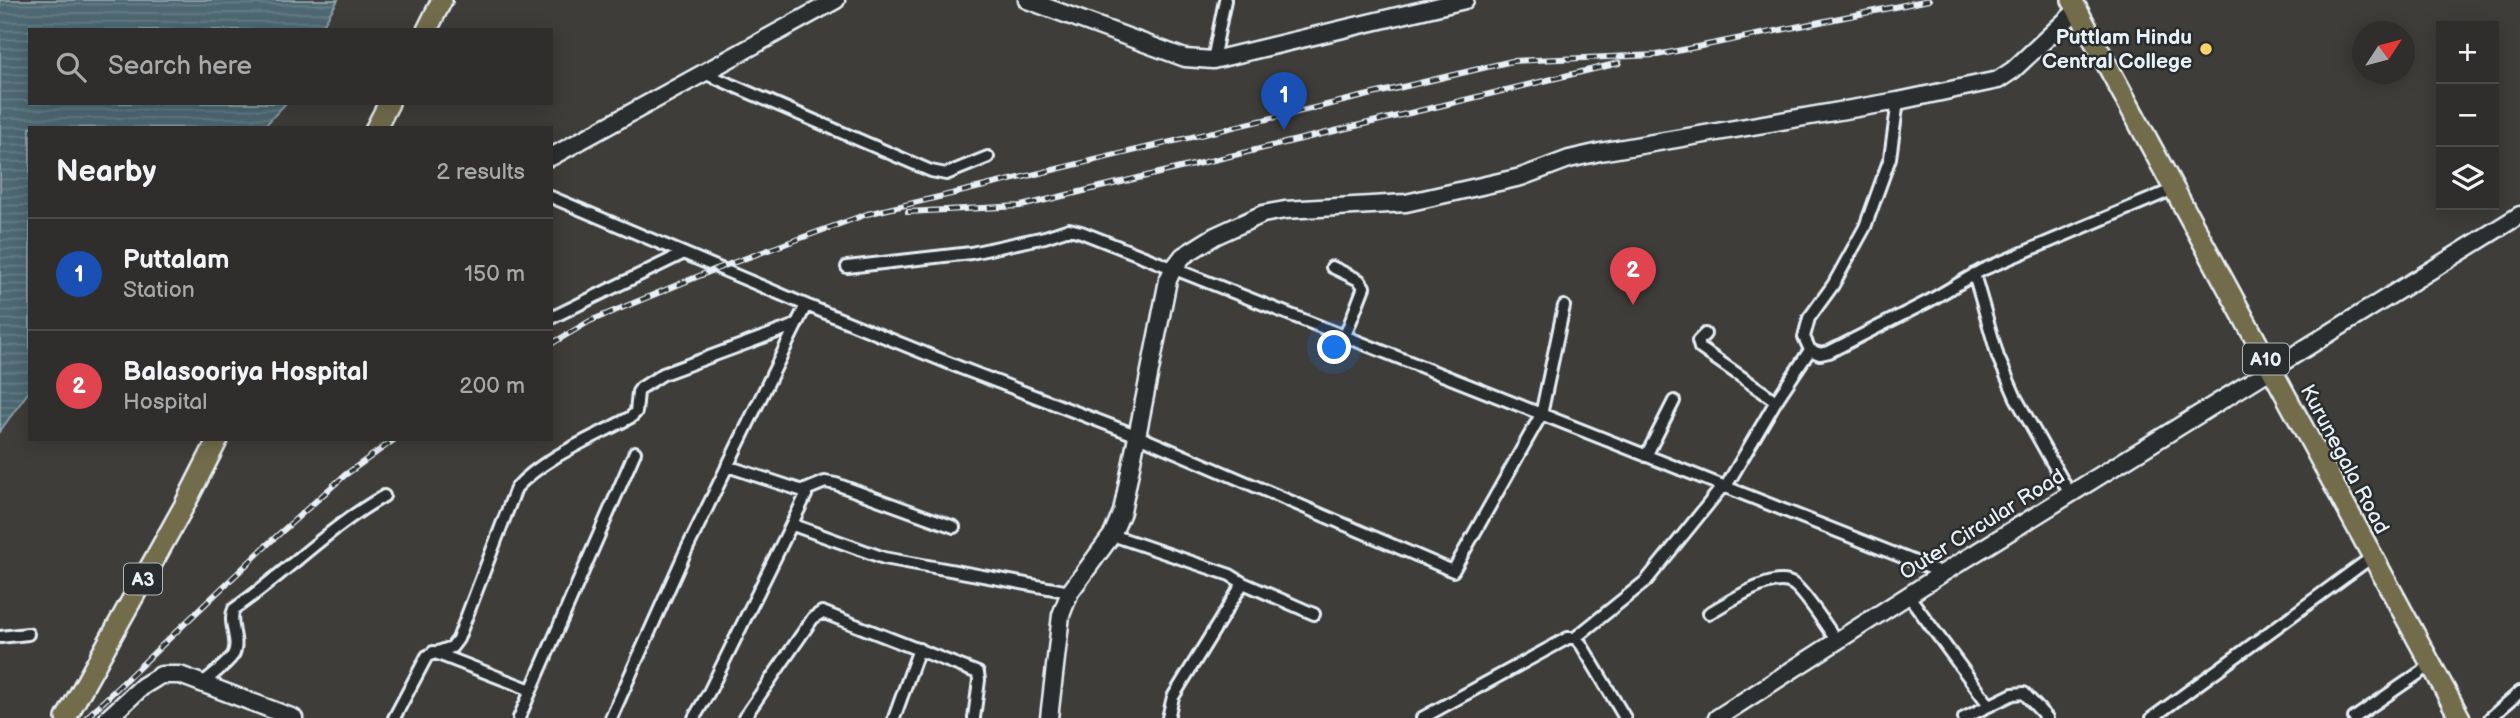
<!DOCTYPE html>
<meta charset="utf-8">
<style>
body{margin:0;font-family:"Balsamiq Sans",sans-serif;background:#3b3a38;color:#f1f3f6}
.controls{position:absolute;right:21px;top:21px;display:grid;overflow:hidden;border-radius:0px;box-shadow:0 4px 18px #0003}
.controls button{width:63px;height:63px;display:grid;place-items:center;padding:0;border:0;border-bottom:2px solid #4a4a48;background:#2f2e2c;color:#f1f3f6;font:35px sans-serif}
.compass{position:absolute;left:2352px;top:21px;width:63px;height:63px;border-radius:50%;background:#2f2e2c;box-shadow:0 4px 18px #0003;rotate:54deg}
.you{position:absolute;left:1335px;top:348px;width:24px;height:24px;margin:-18px;border:5px solid #fff;border-radius:50%;background:#1a73e8;box-shadow:0 0 0 10px #1a73e833}
.badge{display:grid;place-items:center;width:46px;height:46px;border-radius:50%;background:#ffd166;color:#fff;font-size:23px;font-weight:700}
.pin{position:absolute;translate:-50% -58px;filter:drop-shadow(0 2px 4px #0008)}
.pin::after{content:'';position:absolute;top:37px;width:24px;height:21px;background:inherit;clip-path:polygon(0 0,100% 0,50% 100%)}
.list{margin:0;padding:0;list-style:none}
h2{display:flex;justify-content:space-between;align-items:center;height:91px;margin:0;padding:0 28px;font-size:30px}
h2 small{font-size:23px;font-weight:400;color:#a7a8a9}
.list li{display:grid;grid-template-columns:46px 1fr auto;gap:21px;align-items:center;box-sizing:border-box;height:112px;padding:0 28px;border-top:2px solid #4a4a48}
.list b{display:block;font-size:26px;white-space:nowrap}
.list p{margin:0;font-size:23px;white-space:nowrap;color:#a7a8a9}
.list em{font-size:23px;font-style:normal;color:#a7a8a9}
.icon{flex:none;width:38px;height:38px;fill:none;stroke:currentColor;stroke-width:2;stroke-linecap:round;stroke-linejoin:round}
.map{position:relative;flex:none;width:2520px;height:718px;overflow:hidden}
.search{position:absolute;background:#2f2e2c;box-shadow:0 4px 18px #0003;left:28px;top:28px;width:525px;height:77px;display:flex;align-items:center;gap:18px;box-sizing:border-box;padding:0 24px;border-radius:0px;color:#a7a8a9;font-size:26px}
.panel{position:absolute;background:#2f2e2c;box-shadow:0 4px 18px #0003;left:28px;top:126px;width:525px;height:315px;border-radius:0px}
.map>svg:first-child{display:block}
.water{fill:url(#water-rules);stroke:#8b9fa8;stroke-width:2}
.lines{fill:none;stroke-linecap:round;stroke-linejoin:round}
.street-casing{stroke:#e8f1f8;stroke-width:16}
.secondary-casing{stroke:#e8f1f8;stroke-width:21}
.highway-casing{stroke:#e8f1f8;stroke-width:24}
.street{stroke:#2a2d2e;stroke-width:10}
.secondary{stroke:#2a2d2e;stroke-width:16}
.highway{stroke:#726c4b;stroke-width:19}
.rail-casing{stroke:#e8f1f8;stroke-width:6}
.rail{stroke:#2a2d2e;stroke-width:3.5;stroke-dasharray:10;stroke-linecap:butt}
.poi-dot{fill:#ffd166;stroke:#2a2d2e;stroke-width:2.5}
.labels{text-anchor:middle;stroke-width:5;stroke-linejoin:round;paint-order:stroke}
.shield{fill:#2a2d2e;stroke:#afb6bb;stroke-width:2}
.shield-label{font-size:19px;font-weight:bold;fill:#e8f1f8}
.poi-label{font-size:21px;font-weight:bold;fill:#e8f1f8;stroke:#2a2d2e;text-anchor:end}
.street-label{font-size:21px;fill:#e8f1f8;stroke:#2a2d2e}
</style>
<div class="map">
<svg width="2520" height="718" viewBox="0 0 2520 718">
<defs>
<pattern id="water-rules" width="6" height="5" patternUnits="userSpaceOnUse" patternTransform="scale(1.75)"><rect width="6" height="5" fill="#4d6872"/><path d="M0 2.5h6" fill="none" stroke="#677e87"/></pattern>
</defs>
<rect width="100%" height="100%" fill="#3f3d3a"/>
<filter id="ink" filterUnits="userSpaceOnUse"><feTurbulence type="fractalNoise" baseFrequency=".0143" numOctaves="2"/><feDisplacementMap in="SourceGraphic" scale="14" xChannelSelector="R" yChannelSelector="G"/><feConvolveMatrix kernelMatrix="1 2 1 2 8 2 1 2 1" color-interpolation-filters="sRGB"/></filter>
<g filter="url(#ink)">
<!-- water -->
<path class="water" d="M0,0H338L320,30H30V103H286L263,128H30V390L0,431Z"/>
<g class="lines">
<defs>
<path id="street" d="M1213,60L1225,0
M704,73L931,171L946,174L988,157
M551,197L806,305L961,368L1138,436L1453,571L1541,415L1564,306
M847,267L971,253L1045,237L1069,229L1081,232L1943,573
M1332,267L1359,280L1364,287L1345,336
M1974,274L1998,357L2016,398L2070,494
M551,318L682,254
M1705,334L1698,341L1700,348L1776,401
M1810,350L1804,337L1809,318L1833,285L1865,227L1890,158L1898,101
M1646,456L1674,401
M1725,488L1776,401L1810,350L1820,354L1829,352L1929,301L1982,270L2174,189
M803,491L825,482L836,484L954,527
M793,525L884,558L1070,592
M1112,535L1230,575L1243,583L1173,697L1168,718
M1243,583L1314,614
M1908,595L1989,705
M1709,613C1728,603 1773,571 1793,584C1804,591 1827,627 1836,640
M0,637L28,634
M1575,638L1646,581L1722,487
M433,652L531,690
M203,683C212,675 226,665 233,655C241,641 227,623 234,609C285,574 329,527 384,496
M394,718L427,656L452,647L458,639L516,488C544,457 595,437 631,417L636,412L638,392L641,388L663,374L796,325
M519,718L635,452
M611,718L684,555L806,305
M694,718L709,692L806,495L803,491L727,466
M744,718L813,618L822,612L978,673L979,680L974,718
M894,718L919,649
M1422,718L1568,638H1575L1581,644L1625,718
M1964,718L2013,694L2024,693L2047,718
M2152,718L2372,557
M2354,718L2431,665
M2490,718L2520,692"/>
<path id="secondary" d="M1027,0L1185,58L1213,60L1465,0
M551,157L836,0
M108,718L143,686L161,675H180L294,718
M1049,718L1061,615L1070,592L1112,535L1122,512L1168,280L1173,269L1183,256L1215,236L1263,214L1285,210L1406,203L1521,177L1569,159L1600,152L1898,101L1998,80L2013,70L2077,10
M1717,718L1943,573L2520,215"/>
<path id="highway" d="M2072,0L2460,718
M427,30L442,0
M376,128L389,103
M66,718L184,506L218,439"/>
</defs>
<!-- street casing -->
<use href="#street" class="street-casing"/>
<!-- secondary casing -->
<use href="#secondary" class="secondary-casing"/>
<!-- highway casing -->
<use href="#highway" class="highway-casing"/>
<!-- street -->
<use href="#street" class="street"/>
<!-- secondary -->
<use href="#secondary" class="secondary"/>
<!-- highway -->
<use href="#highway" class="highway"/>
<defs>
<path id="rail" d="M908,212L1021,206L1619,63
M551,344L590,321L716,269L867,214L1512,61L1657,55L1929,0
M86,718L269,543L345,475L395,439"/>
</defs>
<!-- rail casing -->
<use href="#rail" class="rail-casing"/>
<!-- rail -->
<use href="#rail" class="rail"/>
</g>
</g>
<!-- markers -->
<circle class="poi-dot" cx="2206" cy="49" r="7"/>
<g class="labels">
<!-- shield labels -->
<g class="shield">
<rect x="2243" y="343.5" width="46" height="31" rx="5"/>
<rect x="124" y="563.5" width="38" height="31" rx="5"/>
</g>
<g class="shield-label">
<text x="2266" y="366">A10</text>
<text x="143" y="586">A3</text>
</g>
<!-- poi labels -->
<g class="poi-label">
<text x="2192" y="44">Puttlam Hindu<tspan x="2192" dy="24">Central College</tspan></text>
</g>
<!-- street labels -->
<g class="street-label">
<text transform="translate(2345 459) rotate(62)" y="7">Kurunegala Road</text>
<text transform="translate(1982 524) rotate(-32)" y="7">Outer Circular Road</text>
</g>
</g>
</svg>
<div class="controls">
<button>+</button>
<button>−</button>
<button><svg class="icon" aria-label="layers" viewBox="0 0 24 24"><path d="M12 4l9 5-9 5-9-5zM3 14l9 5 9-5"/></svg></button>
</div>
<svg class="compass" viewBox="-18 -18 36 36"><path d="M0-13l5 13h-10z" fill="#e53935"/><path d="M0 13l5-13h-10z" fill="#a7a8a9"/></svg>
<div class="you"></div>
<div class="pin badge" style="left:1284px;top:130px;background:#1a4fb4">1</div>
<div class="pin badge" style="left:1633px;top:305px;background:#e0444e">2</div>
<div class="search"><svg class="icon" aria-label="search" viewBox="0 0 24 24"><circle cx="10" cy="10" r="6"/><path d="M15 15l6 6"/></svg>Search here</div>
<section class="panel">
<h2>Nearby<small>2 results</small></h2>
<ul class="list">
<li><span class="badge" style="background:#1a4fb4">1</span><div><b>Puttalam</b><p>Station</p></div><em>150 m</em></li>
<li><span class="badge" style="background:#e0444e">2</span><div><b>Balasooriya Hospital</b><p>Hospital</p></div><em>200 m</em></li>
</ul>
</section>
</div>
